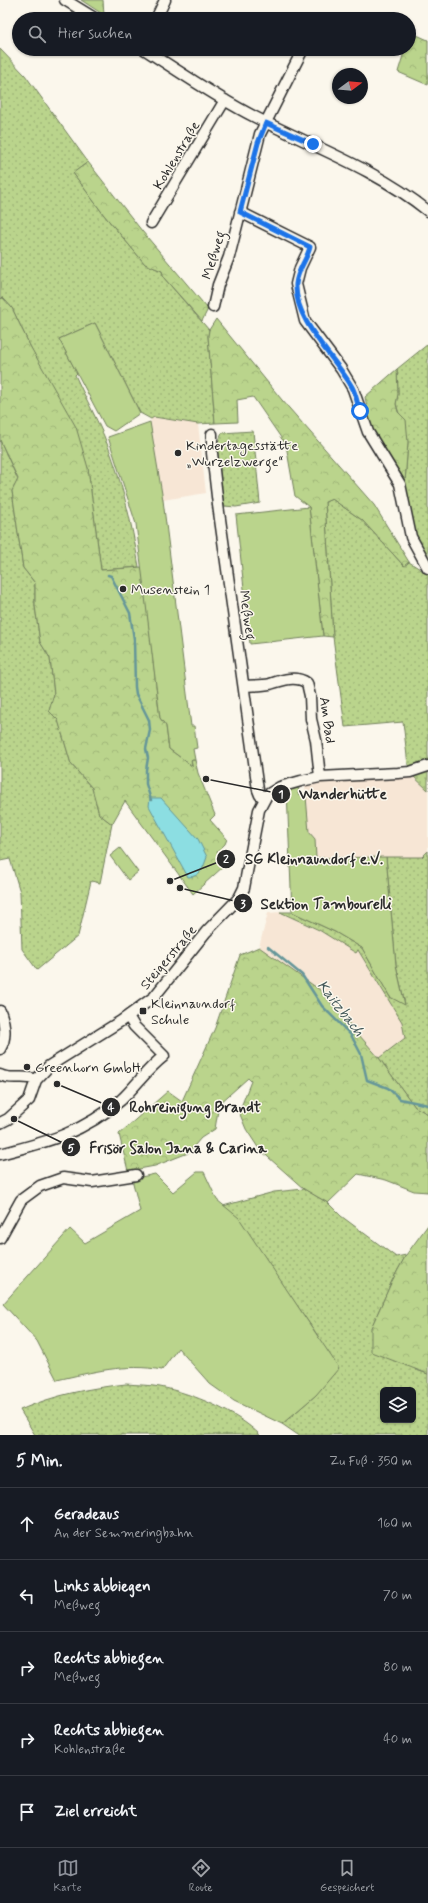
<!DOCTYPE html>
<html lang="de">
<meta charset="utf-8">
<style>
body{margin:0;font-family:Mynerve,sans-serif;background:#20242c;color:#f1f3f6}
.controls{position:absolute;right:12px;bottom:12px;display:grid;overflow:hidden;border-radius:6px;box-shadow:0 1px 3px #0004}
.controls button{width:36px;height:36px;display:grid;place-items:center;padding:0;border:0;border-bottom:1px solid #363941;background:#171b24;color:#f1f3f6;font:20px sans-serif}
.compass{position:absolute;left:332px;top:68px;width:36px;height:36px;border-radius:50%;background:#171b24;box-shadow:0 1px 3px #0004;rotate:74deg}
.stop{position:absolute;width:12px;height:12px;margin:-9px;border:3px solid #1a73e8;border-radius:50%;background:#fff}
.stop.end{background:#1a73e8;border-color:#fff;box-shadow:0 1px 4px #0008}
.list{margin:0;padding:0;list-style:none}
h2{display:flex;justify-content:space-between;align-items:center;height:52px;margin:0;padding:0 16px;font-size:17px}
h2 small{font-size:13px;font-weight:400;color:#9ea1a6}
.list li{display:grid;grid-template-columns:26px 1fr auto;gap:12px;align-items:center;box-sizing:border-box;height:72px;padding:0 16px;border-top:1px solid #363941}
.list b{display:block;font-size:15px;white-space:nowrap}
.list p{margin:0;font-size:13px;white-space:nowrap;color:#9ea1a6}
.list em{font-size:13px;font-style:normal;color:#9ea1a6}
.icon{flex:none;width:22px;height:22px;fill:none;stroke:currentColor;stroke-width:2;stroke-linecap:round;stroke-linejoin:round}
.map{position:relative;flex:none;width:428px;height:1435px;overflow:hidden}
.search{position:absolute;background:#171b24;box-shadow:0 1px 3px #0004;left:12px;right:12px;top:12px;height:44px;display:flex;align-items:center;gap:10px;box-sizing:border-box;padding:0 14px;border-radius:22px;color:#9ea1a6;font-size:15px}
.sheet{height:412px;background:#171b24}
nav{display:flex;justify-content:space-around;align-items:center;box-sizing:border-box;height:56px;border-top:1px solid #363941;background:#171b24;font-size:11px;color:#9ea1a6}
nav a{display:grid;justify-items:center;gap:2px}
nav .on{color:#8c9099}
.map>svg:first-child{display:block}
.built{fill:#f7e6d5}
.grass{fill:url(#grass-dots);stroke:#72805c;fill-rule:evenodd}
.forest{fill:url(#forest-crowns);stroke:#72805c}
.garden{fill:#bad48c;stroke:#72805c}
.water{fill:#8cdee2;stroke:#659699}
.lines{fill:none;stroke-linecap:round;stroke-linejoin:round}
.stream{stroke:#659699;stroke-width:2.5}
.minor-casing{stroke:#2b2b2b;stroke-width:13}
.minor{stroke:#fbf7ec;stroke-width:10}
.route{stroke:#1a73e8;stroke-width:5}
.poi-dot{fill:#2b2b2b;stroke:#fbf7ec;stroke-width:1.5}
.labels{text-anchor:middle;stroke-width:3;stroke-linejoin:round;paint-order:stroke}
.street-label{font-size:14px;fill:#2b2b2b;stroke:#fbf7ec}
.poi-label{font-size:14px;fill:#2b2b2b;stroke:#fbf7ec;text-anchor:start}
.water-label{font-size:15px;font-style:italic;fill:#435859;stroke:#fbf7ec}
.leader{fill:none;stroke:#2b2b2b;stroke-width:1.5}
.callout-dot{fill:#2b2b2b;stroke:#fbf7ec;stroke-width:1.5}
.mark-label{font-size:12px;text-anchor:middle;font-weight:bold;fill:#fff}
.callout-label{font-size:15px;text-anchor:middle;font-weight:bold;fill:#2b2b2b;stroke:#fbf7ec;stroke-width:3;stroke-linejoin:round;paint-order:stroke}
</style>
<div class="map">
<svg width="428" height="1435" viewBox="0 0 428 1435">
<defs>
<pattern id="grass-dots" width="8" height="8" patternUnits="userSpaceOnUse"><rect width="8" height="8" fill="#bad48c"/><path d="M2 2h.1M6 6h.1" fill="none" stroke="#a0b679" stroke-width="1.8" stroke-linecap="round"/></pattern>
<pattern id="forest-crowns" width="20" height="18" patternUnits="userSpaceOnUse"><rect width="20" height="18" fill="#bad48c"/><path d="M2 6a3 3 0 1 1 6 0M12 15a3 3 0 1 1 6 0" fill="none" stroke="#a0b679"/></pattern>
</defs>
<rect width="100%" height="100%" fill="#fbf7ec"/>
<filter id="ink" filterUnits="userSpaceOnUse"><feTurbulence type="fractalNoise" baseFrequency=".025" numOctaves="2"/><feDisplacementMap in="SourceGraphic" scale="8" xChannelSelector="R" yChannelSelector="G"/><feConvolveMatrix kernelMatrix="1 2 1 2 8 2 1 2 1" color-interpolation-filters="sRGB"/></filter>
<g filter="url(#ink)">
<!-- built -->
<path class="built" d="M154,417L198,424L206,493L163,500L150,422L151,419Z
M412,775L428,790V851L422,857L316,858L315,839L309,832L305,785L326,781Z
M280,912L322,932L356,952L358,950L402,1022L405,1038L379,1058L320,990L259,947L268,913Z"/>
<!-- grass -->
<path class="grass" d="M0,49L25,75L88,162L73,173L104,215L145,264L162,271L164,278L209,330L208,336L215,423L198,424L154,417L151,419L140,413L95,323L59,339L77,373L75,375C84,395 95,415 104,436C121,477 132,523 139,567L101,570L88,468L12,308L3,298L0,299Z
M428,344V563L415,540L406,502L405,482L408,442L396,404L398,394L397,369Z
M253,431L260,503L236,507L224,506L217,454L214,453L222,433Z
M0,440L18,480L12,491L23,568L35,583V606L40,642L50,658L54,694L49,711L58,719L71,764L92,788L99,814L112,824L100,883L91,881L78,936L37,970L22,949L20,892L10,859L0,861Z
M332,499L362,520L404,566L409,562L428,574V790L412,775L408,765L403,722L345,727L333,637L325,502Z
M428,851V1114L415,1107L379,1058L405,1038L402,1022L358,950L356,953L319,930L280,912H292L335,932L362,948L390,997L405,1004L396,965L386,857H422Z
M304,1189L328,1203L341,1216L396,1257L406,1255L392,1281L371,1328L416,1370L428,1374V1435H298L282,1424L316,1395L318,1336L282,1284L223,1206L274,1192ZM383,1390H413V1420H383Z
M126,1384C138,1385 150,1385 160,1387C192,1393 237,1412 260,1435H35L20,1410C54,1395 89,1388 126,1384Z"/>
<!-- forest -->
<path class="forest" d="M81,0H103L104,15Z
M410,32L428,40V85L398,72L405,49H409Z
M88,162L142,231L208,309L202,321L164,278L162,271L145,264L104,215L73,173Z
M3,298L12,308L30,346L76,427L88,468L101,570L142,567L160,718L166,726L169,749L192,766L191,760H195L198,773L215,815L210,820L227,839L225,844L217,852L224,866L193,894L125,801L112,824L99,814L92,788L71,764L58,720L49,711L54,694L50,658L40,642L35,606V583L23,568L12,491L18,479L0,440V299Z
M216,319L282,400L374,505L409,562L404,566L362,520L332,499L325,502L333,637L323,636L309,507L295,496L286,445L253,397L237,400L238,422L215,423L208,336L209,330Z
M397,369L398,394L396,404L398,412L406,420L408,442L405,482H401L372,431L365,397Z
M259,947L320,990L379,1058L415,1107L428,1114V1192L414,1191L386,1180L358,1174L328,1203L304,1189L259,1149L246,1129L239,1112L251,1081L248,1078L219,1104L215,1129L201,1138L188,1153L155,1166L128,1171L119,1134L168,1091L182,1101L215,1028L240,955Z
M428,1225V1374L371,1352V1328L392,1281L406,1255Z"/>
<!-- garden -->
<path class="garden" d="M95,323L140,413L114,431L105,426L59,339Z
M150,422L163,500L191,726H194L197,748L193,749L195,760H191L192,766L169,749L166,726L160,718L136,524L108,437Z
M309,507L323,636L250,644L236,515Z
M299,787L298,794L306,796L309,832L315,839L316,858L386,857L396,965L405,1005L390,997L362,948L335,932L292,912L287,791Z
M120,848L138,872L128,880L110,856Z
M197,1172H204L217,1200L239,1218L339,1368L316,1395L282,1424L234,1401L210,1384L178,1348L162,1370C126,1363 92,1372 57,1380L37,1341L3,1304L70,1229L85,1243L140,1211L132,1179L155,1174L173,1192Z"/>
<!-- water -->
<path class="water" d="M150,798H161L198,839L207,857C203,868 201,877 188,877L149,806Z"/>
<g class="lines">
<!-- stream -->
<path class="stream" d="M108,575L111,576L130,613L134,639L135,687L136,694L149,720L150,730L146,749L148,758L146,770V784L151,800
M268,947L302,975L322,1006L351,1035L361,1054L367,1080L388,1088L400,1099L428,1105"/>
<defs>
<path id="minor" d="M65,0L96,19
M156,19L165,0
M144,49C180,72 217,98 255,117C314,147 376,169 428,211
M240,212L310,247L300,268L296,284L305,321L341,369L353,389L368,432L400,484L411,537L428,568
M151,223L225,100
M213,307L218,285L229,257L260,134L303,49
M212,434V453L218,505L258,790L260,795L264,798
M244,686C252,685 262,686 270,684C282,680 296,675 307,683L310,696L311,719L316,740L320,777
M0,1011C5,1023 7,1038 0,1049
M0,1075C12,1081 25,1074 36,1080
M0,1123L8,1119L29,1100L36,1080L49,1066L121,1021L154,997L206,932L239,898L244,888L247,872L259,810L267,795L280,787L301,781L320,777L398,773L410,772L428,766
M0,1154C47,1142 83,1133 121,1100C136,1086 147,1069 164,1056L134,1026L128,1016
M0,1238L21,1200L40,1186L63,1178L92,1182L136,1175"/>
</defs>
<!-- minor casing -->
<use href="#minor" class="minor-casing"/>
<!-- minor -->
<use href="#minor" class="minor"/>
</g>
</g>
<g class="lines" filter="url(#ink)">
<!-- route -->
<path class="route" d="M313,144L266,123L258,143L240,212L310,247C307,260 297,270 296,284C294,321 335,357 352,387C356,394 357,403 360,411"/>
</g>
<!-- markers -->
<g class="poi-dot">
<circle cx="178" cy="453" r="4"/>
<circle cx="123" cy="589" r="4"/>
<rect x="139" y="1007" width="8" height="8" rx="2"/>
<circle cx="27" cy="1067" r="4"/>
</g>
<g class="labels">
<!-- street labels -->
<g class="street-label">
<text transform="translate(176 155) rotate(-59)" y="5">Kohlenstraße</text>
<text transform="translate(213 255) rotate(-73)" y="5">Meßweg</text>
<text transform="translate(248 615) rotate(82)" y="5">Meßweg</text>
<text transform="translate(328 720) rotate(82)" y="5">Am Bad</text>
<text transform="translate(168 957) rotate(-50)" y="5">Steigerstraße</text>
</g>
<!-- poi labels -->
<g class="poi-label">
<text x="186" y="450">Kindertagesstätte<tspan x="186" dy="16">„Wurzelzwerge“</tspan></text>
<text x="131" y="594">Musenstein 1</text>
<text x="151" y="1008">Kleinnaundorf<tspan x="151" dy="16">Schule</tspan></text>
<text x="35" y="1072">Greenhorn GmbH</text>
</g>
<!-- water labels -->
<g class="water-label">
<text transform="translate(341 1008) rotate(52)" y="5">Kaitzbach</text>
</g>
</g>
<!-- callouts -->
<path class="leader" d="M206 779L281 794M170 881L226 859M180 888L243 903M57 1084L111 1107M14 1119L71 1147"/>
<g class="callout-dot">
<circle cx="206" cy="779" r="4"/>
<circle cx="170" cy="881" r="4"/>
<circle cx="180" cy="888" r="4"/>
<circle cx="57" cy="1084" r="4"/>
<circle cx="14" cy="1119" r="4"/>
<circle cx="281" cy="794" r="10"/>
<circle cx="226" cy="859" r="10"/>
<circle cx="243" cy="903" r="10"/>
<circle cx="111" cy="1107" r="10"/>
<circle cx="71" cy="1147" r="10"/>
</g>
<g class="mark-label">
<text x="281" y="798">1</text>
<text x="226" y="863">2</text>
<text x="243" y="908">3</text>
<text x="111" y="1111">4</text>
<text x="71" y="1152">5</text>
</g>
<g class="callout-label">
<text x="343" y="799">Wanderhütte</text>
<text x="314" y="864">SG Kleinnaundorf e.V.</text>
<text x="326" y="909">Sektion Tambourelli</text>
<text x="195" y="1112">Rohreinigung Brandt</text>
<text x="178" y="1153">Frisör Salon Jana &amp; Carina</text>
</g>
</svg>
<div class="controls">
<button><svg class="icon" aria-label="layers" viewBox="0 0 24 24"><path d="M12 4l9 5-9 5-9-5zM3 14l9 5 9-5"/></svg></button>
</div>
<svg class="compass" viewBox="-18 -18 36 36"><path d="M0-13l5 13h-10z" fill="#e53935"/><path d="M0 13l5-13h-10z" fill="#9ea1a6"/></svg>
<div class="stop" style="left:360px;top:411px"></div>
<div class="stop end" style="left:313px;top:144px"></div>
<div class="search"><svg class="icon" aria-label="search" viewBox="0 0 24 24"><circle cx="10" cy="10" r="6"/><path d="M15 15l6 6"/></svg>Hier suchen</div>
</div>
<section class="sheet">
<h2>5 Min.<small>Zu Fuß · 350 m</small></h2>
<ul class="list">
<li><svg class="icon" aria-label="ahead" viewBox="0 0 24 24"><path d="M12 20V5M6 11l6-6 6 6"/></svg><div><b>Geradeaus</b><p>An der Semmeringbahn</p></div><em>160 m</em></li>
<li><svg class="icon" aria-label="left" viewBox="0 0 24 24"><path d="M17 20v-9H6M10 6l-5 5 5 5"/></svg><div><b>Links abbiegen</b><p>Meßweg</p></div><em>70 m</em></li>
<li><svg class="icon" aria-label="right" viewBox="0 0 24 24"><path d="M7 20v-9h11M14 6l5 5-5 5"/></svg><div><b>Rechts abbiegen</b><p>Meßweg</p></div><em>80 m</em></li>
<li><svg class="icon" aria-label="right" viewBox="0 0 24 24"><path d="M7 20v-9h11M14 6l5 5-5 5"/></svg><div><b>Rechts abbiegen</b><p>Kohlenstraße</p></div><em>40 m</em></li>
<li><svg class="icon" aria-label="arrive" viewBox="0 0 24 24"><path d="M6 21V4h12l-3 4 3 4H6"/></svg><div><b>Ziel erreicht</b></div></li>
</ul>
</section>
<nav>
<a class="on"><svg class="icon" aria-label="map" viewBox="0 0 24 24"><path d="M3 6l6-2 6 2 6-2v14l-6 2-6-2-6 2zM9 4v14M15 6v14"/></svg>Karte</a>
<a><svg class="icon" aria-label="directions" viewBox="0 0 24 24"><path d="M12 3l9 9-9 9-9-9zM9 14v-3h6M13 9l2 2-2 2"/></svg>Route</a>
<a><svg class="icon" aria-label="saved" viewBox="0 0 24 24"><path d="M7 4h10v16l-5-4-5 4z"/></svg>Gespeichert</a>
</nav>
